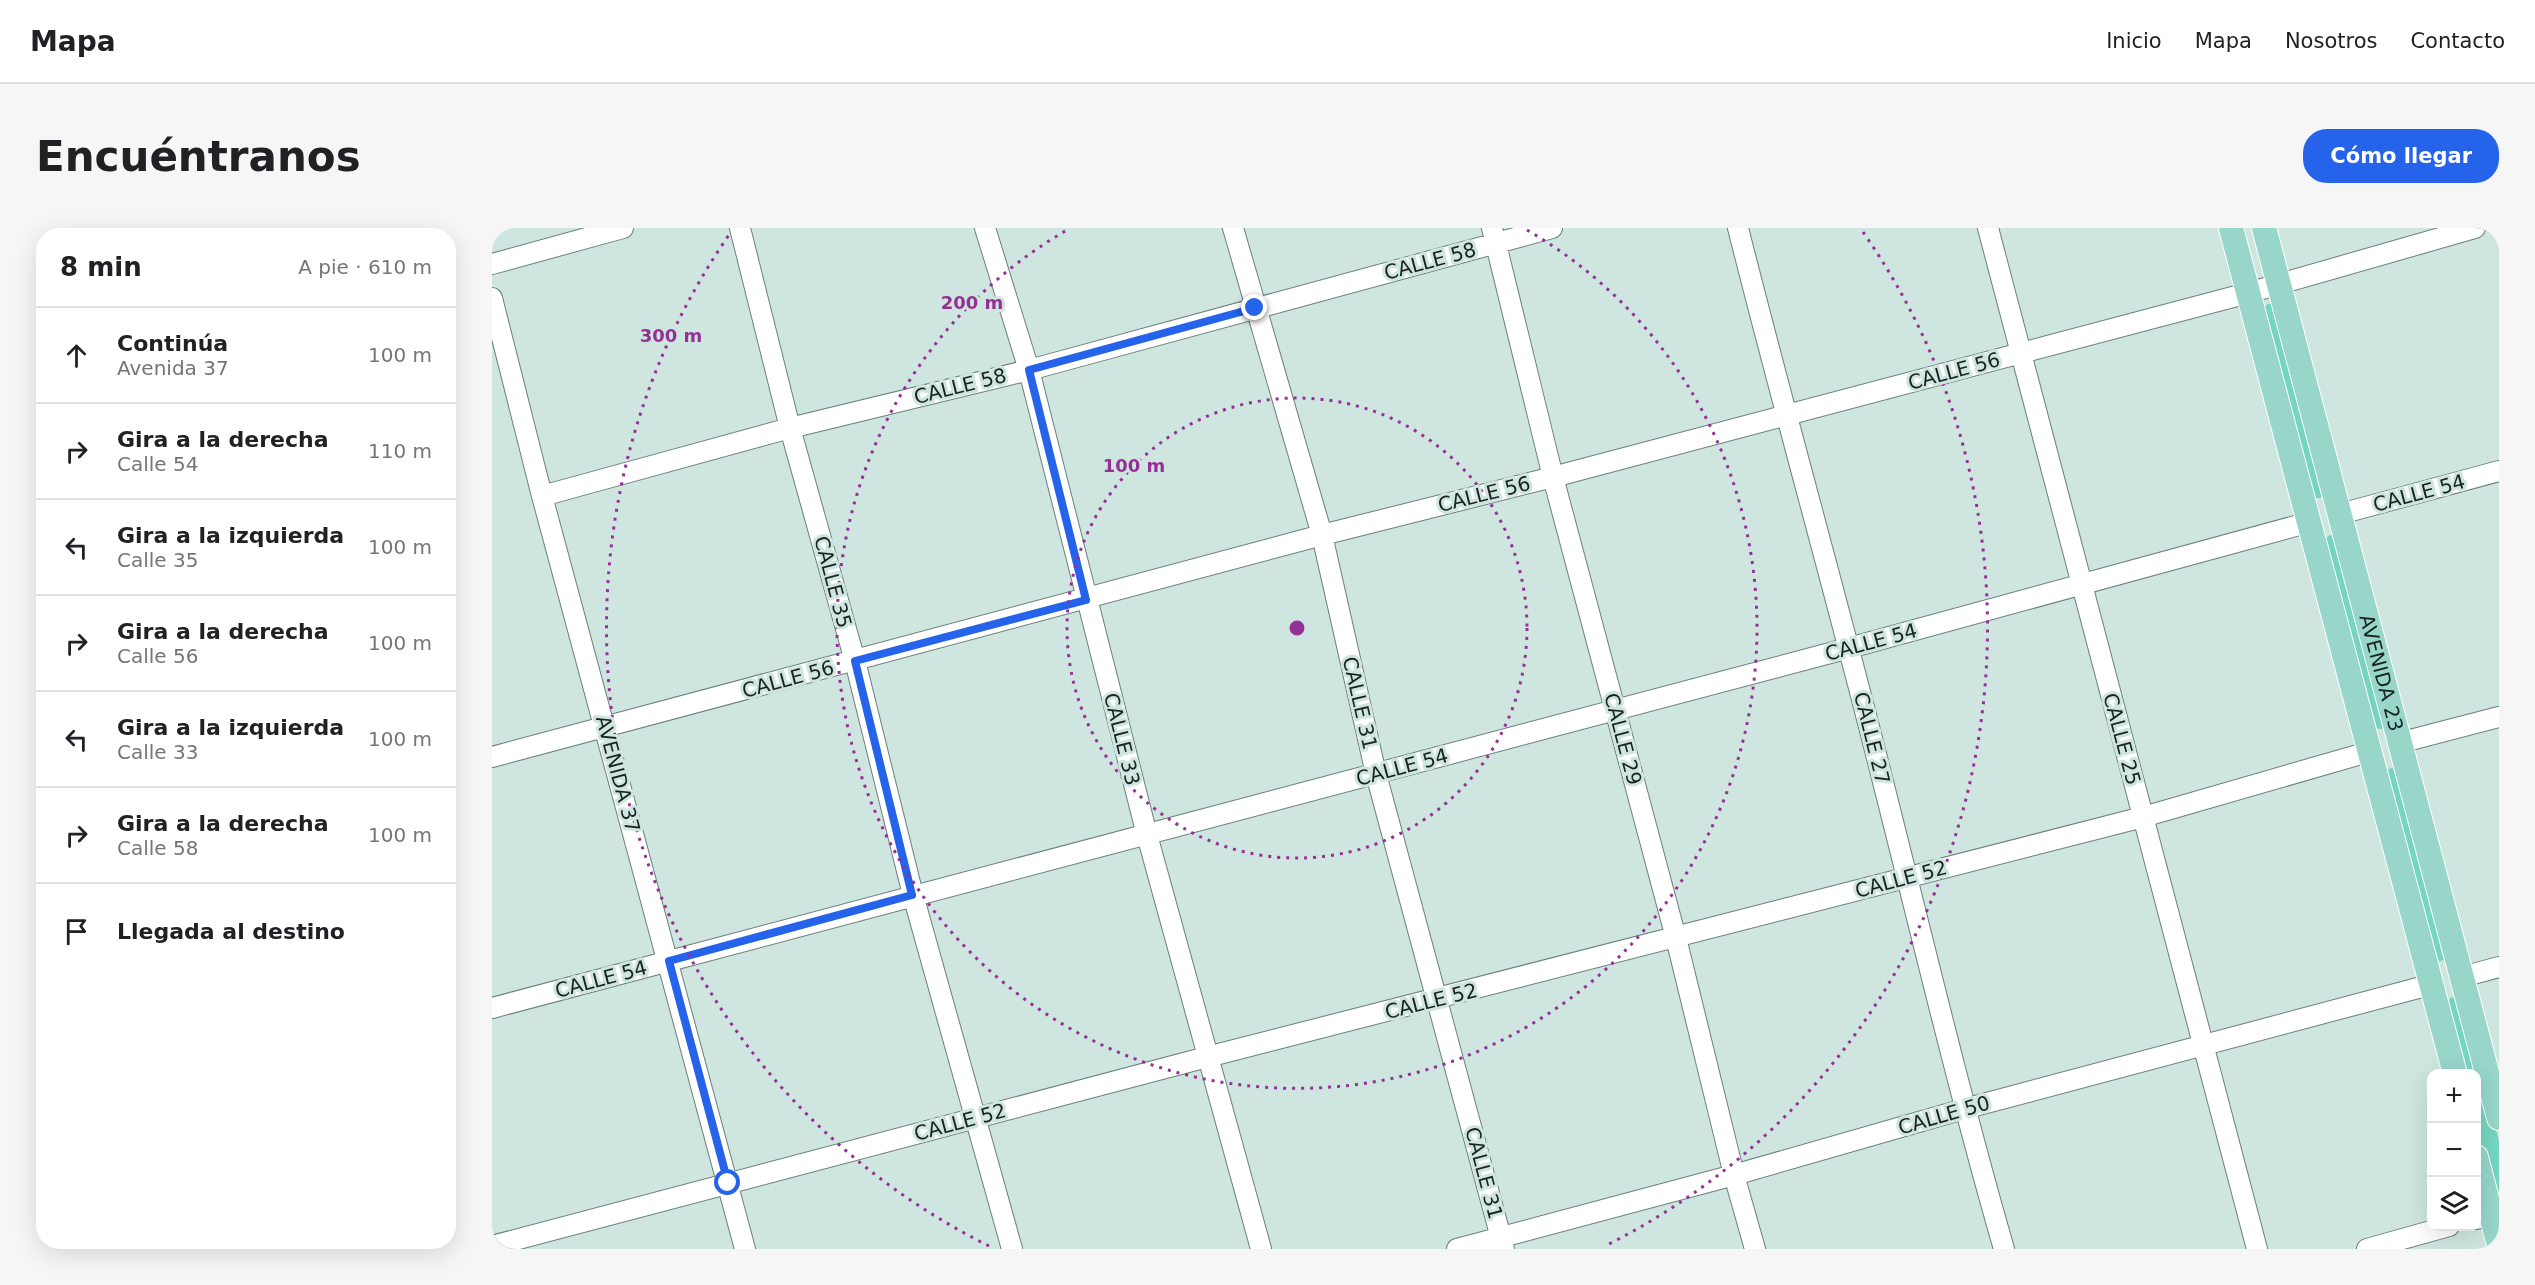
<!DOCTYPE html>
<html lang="es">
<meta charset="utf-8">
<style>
body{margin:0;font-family:"DejaVu Sans",sans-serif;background:#f6f6f6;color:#202124}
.controls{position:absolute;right:18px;bottom:18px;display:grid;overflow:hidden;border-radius:12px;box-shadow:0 6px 24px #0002}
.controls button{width:54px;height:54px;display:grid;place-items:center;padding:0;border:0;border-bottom:2px solid #e0e0e0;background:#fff;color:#202124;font:30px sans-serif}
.stop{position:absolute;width:18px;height:18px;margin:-14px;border:4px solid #2563eb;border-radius:50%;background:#fff}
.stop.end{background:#2563eb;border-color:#fff;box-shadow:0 2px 6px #0008}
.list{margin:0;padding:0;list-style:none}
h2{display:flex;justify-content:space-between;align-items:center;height:78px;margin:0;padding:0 24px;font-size:26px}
h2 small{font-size:20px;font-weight:400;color:#757577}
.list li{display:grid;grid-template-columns:39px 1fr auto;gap:18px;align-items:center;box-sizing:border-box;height:96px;padding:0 24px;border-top:2px solid #e0e0e0}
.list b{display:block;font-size:22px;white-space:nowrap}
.list p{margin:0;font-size:20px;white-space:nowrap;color:#757577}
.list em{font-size:20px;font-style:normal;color:#757577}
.icon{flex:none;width:33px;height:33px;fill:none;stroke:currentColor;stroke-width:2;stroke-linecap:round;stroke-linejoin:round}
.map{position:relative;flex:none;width:2007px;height:1021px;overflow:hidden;border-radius:24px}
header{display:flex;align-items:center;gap:36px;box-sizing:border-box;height:84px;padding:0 30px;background:#fff;border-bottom:2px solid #e0e0e0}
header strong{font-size:28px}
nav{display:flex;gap:33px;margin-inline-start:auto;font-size:21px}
.intro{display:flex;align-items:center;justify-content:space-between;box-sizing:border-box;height:144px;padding:0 36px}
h1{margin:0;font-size:42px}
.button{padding:15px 27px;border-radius:24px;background:#2563eb;color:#fff;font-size:21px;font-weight:700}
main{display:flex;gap:36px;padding:0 36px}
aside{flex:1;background:#fff;border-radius:24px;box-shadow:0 6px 24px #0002}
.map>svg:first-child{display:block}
.grass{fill:#75d6c0}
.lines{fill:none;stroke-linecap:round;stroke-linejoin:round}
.minor-casing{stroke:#6b7f7a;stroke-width:22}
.major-casing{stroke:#fff;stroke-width:26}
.minor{stroke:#fff;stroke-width:20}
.major{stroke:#97d6c9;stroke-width:24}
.route{stroke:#2563eb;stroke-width:8}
.ring{fill:none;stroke:#953096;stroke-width:3;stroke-dasharray:3 6}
.labels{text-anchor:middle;stroke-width:6;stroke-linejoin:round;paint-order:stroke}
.street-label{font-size:20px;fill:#1a2220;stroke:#cfe6e0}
.centre{fill:#953096;stroke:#cfe6e0;stroke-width:3}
.ring-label{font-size:18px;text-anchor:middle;font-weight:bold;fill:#953096;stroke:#cfe6e0;stroke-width:6;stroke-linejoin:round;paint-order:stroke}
</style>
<header>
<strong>Mapa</strong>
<nav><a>Inicio</a><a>Mapa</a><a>Nosotros</a><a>Contacto</a></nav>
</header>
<div class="intro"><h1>Encuéntranos</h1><a class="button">Cómo llegar</a></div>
<main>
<aside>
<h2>8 min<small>A pie · 610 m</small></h2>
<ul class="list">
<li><svg class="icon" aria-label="ahead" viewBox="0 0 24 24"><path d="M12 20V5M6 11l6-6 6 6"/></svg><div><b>Continúa</b><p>Avenida 37</p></div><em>100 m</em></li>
<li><svg class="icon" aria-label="right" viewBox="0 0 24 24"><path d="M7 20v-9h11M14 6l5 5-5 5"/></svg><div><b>Gira a la derecha</b><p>Calle 54</p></div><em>110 m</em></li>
<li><svg class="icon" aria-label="left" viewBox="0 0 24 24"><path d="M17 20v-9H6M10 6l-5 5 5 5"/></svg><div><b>Gira a la izquierda</b><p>Calle 35</p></div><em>100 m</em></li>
<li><svg class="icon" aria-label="right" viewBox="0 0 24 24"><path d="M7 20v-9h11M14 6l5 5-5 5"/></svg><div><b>Gira a la derecha</b><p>Calle 56</p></div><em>100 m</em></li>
<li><svg class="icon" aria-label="left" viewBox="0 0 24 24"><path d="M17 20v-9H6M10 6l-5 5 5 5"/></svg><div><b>Gira a la izquierda</b><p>Calle 33</p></div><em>100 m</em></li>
<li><svg class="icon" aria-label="right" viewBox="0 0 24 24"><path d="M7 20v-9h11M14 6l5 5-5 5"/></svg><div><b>Gira a la derecha</b><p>Calle 58</p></div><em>100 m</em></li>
<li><svg class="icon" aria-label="arrive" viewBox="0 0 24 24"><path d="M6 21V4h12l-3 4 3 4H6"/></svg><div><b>Llegada al destino</b></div></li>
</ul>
</aside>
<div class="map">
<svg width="2007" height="1021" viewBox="0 0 2007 1021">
<rect width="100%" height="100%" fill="#cfe6e0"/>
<!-- grass -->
<path class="grass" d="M1776,76H1780L1832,268L1828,270H1819L1770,81Z
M1838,307L1843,308L1894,498L1890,501L1881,500L1831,312Z
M1899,540L1903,541L1954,731L1946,734L1892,544Z
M1960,769L1965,770L1970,777L2007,913V964L1999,958L1985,901L1984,846L1971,845L1954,774Z"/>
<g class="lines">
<defs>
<path id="minor" d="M248,0L298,200L363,433L421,667L520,1021
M493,0L537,142L655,607L769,1021
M741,0L830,307L884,546L1012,1021
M1000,0L1061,249L1184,710L1242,947L1263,1021
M1246,0C1287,163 1332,324 1374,487C1420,665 1461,844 1512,1021
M1496,0L1765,1021
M0,36L131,0
M0,70L50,268L253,1021
M50,268L298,200L537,142L1060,0
M1848,286L2007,243
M1907,515L2007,489
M0,529L830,307L1061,249L1756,65L1983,0
M1970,749L2007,739
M0,780L1357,420L1818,294
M1984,991L1999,987
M0,1018L715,829L1651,589L1876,524
M965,1021L1242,947L1472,881L1941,756
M1875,1021L1957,998"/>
<g id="major">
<path d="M1739,0L1963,846"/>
<path id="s1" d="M1772,0L2007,890"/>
<path d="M1984,929L2007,1017"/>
</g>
</defs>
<!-- minor casing -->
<use href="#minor" class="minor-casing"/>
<!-- major casing -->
<use href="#major" class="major-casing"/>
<!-- minor -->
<use href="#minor" class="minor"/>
<!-- major -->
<use href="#major" class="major"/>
</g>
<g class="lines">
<!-- route -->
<path class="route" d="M236,955L177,733L420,667L363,433L594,372L537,142L763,80"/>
</g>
<!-- distance rings -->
<g class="ring">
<circle cx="805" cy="400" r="230"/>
<path d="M1035 2A460 460 0 1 1 575 2"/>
<path d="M497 1018A691 691 0 0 1 239 4M1371 4A691 691 0 0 1 1113 1018"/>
</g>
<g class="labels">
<!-- street labels -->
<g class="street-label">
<text transform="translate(938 33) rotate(-15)" y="7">CALLE 58</text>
<text transform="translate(1462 143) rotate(-15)" y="7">CALLE 56</text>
<text transform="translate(468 158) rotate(-14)" y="7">CALLE 58</text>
<text transform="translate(1927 265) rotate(-15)" y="7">CALLE 54</text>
<text transform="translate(992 266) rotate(-14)" y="7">CALLE 56</text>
<text transform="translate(341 354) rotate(75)" y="7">CALLE 35</text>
<text transform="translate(1379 414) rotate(-15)" y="7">CALLE 54</text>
<text dy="7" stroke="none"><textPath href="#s1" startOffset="460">AVENIDA 23</textPath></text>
<text transform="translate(296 451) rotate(-15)" y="7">CALLE 56</text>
<text transform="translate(868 475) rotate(77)" y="7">CALLE 31</text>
<text transform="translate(1380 510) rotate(76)" y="7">CALLE 27</text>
<text transform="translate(630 511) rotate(76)" y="7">CALLE 33</text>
<text transform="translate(1131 511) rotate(75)" y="7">CALLE 29</text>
<text transform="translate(1630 511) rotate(75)" y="7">CALLE 25</text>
<text transform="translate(910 539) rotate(-15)" y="7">CALLE 54</text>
<text transform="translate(126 546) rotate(75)" y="7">AVENIDA 37</text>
<text transform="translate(1409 651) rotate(-15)" y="7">CALLE 52</text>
<text transform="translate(109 751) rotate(-15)" y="7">CALLE 54</text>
<text transform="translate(939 773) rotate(-14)" y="7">CALLE 52</text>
<text transform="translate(1452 887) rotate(-16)" y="7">CALLE 50</text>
<text transform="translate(468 894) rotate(-15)" y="7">CALLE 52</text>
<text transform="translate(992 945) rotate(75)" y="7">CALLE 31</text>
</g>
</g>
<circle cx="805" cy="400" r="9" class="centre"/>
<g class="ring-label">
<text x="480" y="81">200 m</text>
<text x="179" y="114">300 m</text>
<text x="642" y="244">100 m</text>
</g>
</svg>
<div class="controls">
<button>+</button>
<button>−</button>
<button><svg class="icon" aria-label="layers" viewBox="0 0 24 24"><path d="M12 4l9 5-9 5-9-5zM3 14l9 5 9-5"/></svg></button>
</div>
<div class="stop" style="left:236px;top:955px"></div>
<div class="stop end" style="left:763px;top:80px"></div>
</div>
</main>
